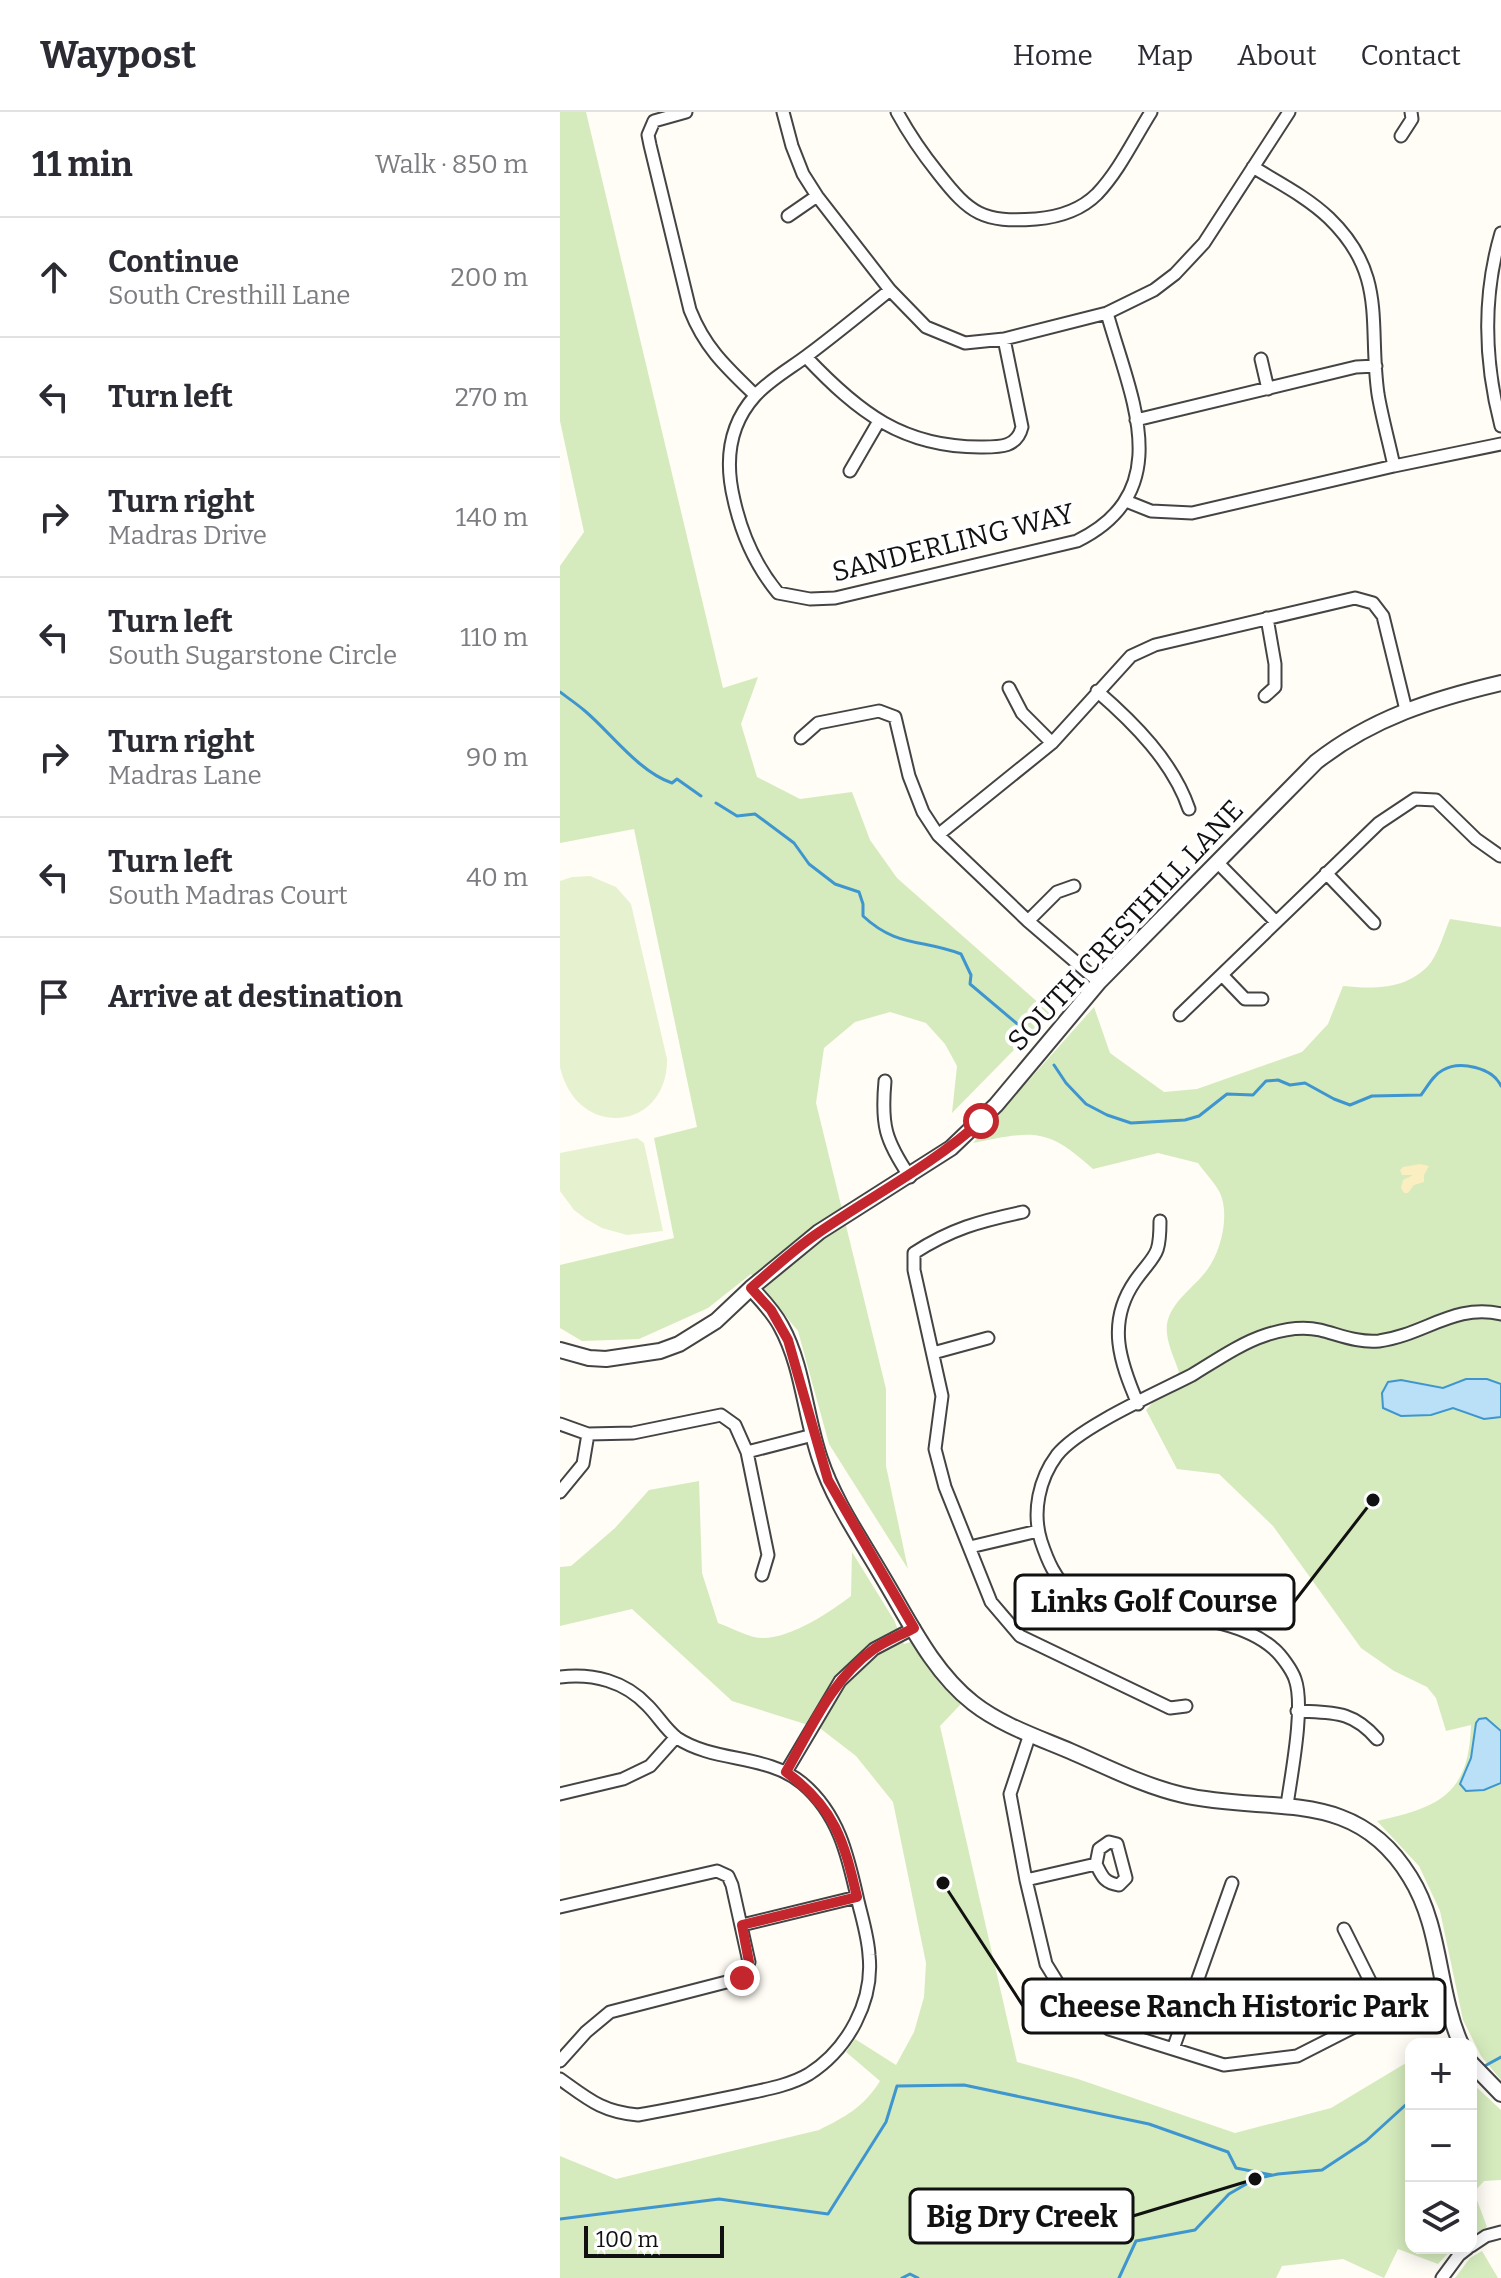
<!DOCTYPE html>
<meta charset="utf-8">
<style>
body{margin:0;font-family:Bitter,serif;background:#f2f2f3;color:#2b2b33}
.controls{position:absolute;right:24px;bottom:24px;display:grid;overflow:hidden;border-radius:16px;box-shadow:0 4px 20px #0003}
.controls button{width:72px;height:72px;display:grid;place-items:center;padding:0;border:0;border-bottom:2px solid #e1e1e2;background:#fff;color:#2b2b33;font:40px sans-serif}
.scale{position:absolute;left:24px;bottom:20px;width:140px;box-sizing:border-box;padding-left:8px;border:4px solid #111;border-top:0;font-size:22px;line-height:28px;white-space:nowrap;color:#111;-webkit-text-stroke:6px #fff;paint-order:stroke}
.stop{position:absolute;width:24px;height:24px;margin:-18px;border:6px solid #c4262e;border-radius:50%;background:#fff}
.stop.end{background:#c4262e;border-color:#fff;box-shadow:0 2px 8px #0008}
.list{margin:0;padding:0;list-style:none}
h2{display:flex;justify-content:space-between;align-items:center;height:104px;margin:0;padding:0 32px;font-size:34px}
h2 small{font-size:26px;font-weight:400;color:#7c7c81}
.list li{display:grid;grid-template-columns:52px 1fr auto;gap:24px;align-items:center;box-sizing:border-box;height:120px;padding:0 32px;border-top:2px solid #e1e1e2}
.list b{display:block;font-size:30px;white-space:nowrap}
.list p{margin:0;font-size:26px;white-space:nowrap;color:#7c7c81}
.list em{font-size:26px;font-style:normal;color:#7c7c81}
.icon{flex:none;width:44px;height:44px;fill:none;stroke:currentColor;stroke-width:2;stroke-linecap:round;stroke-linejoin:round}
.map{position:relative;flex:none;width:941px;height:2166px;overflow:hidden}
header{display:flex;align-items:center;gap:48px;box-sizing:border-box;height:112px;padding:0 40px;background:#fff;border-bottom:2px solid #e1e1e2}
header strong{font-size:38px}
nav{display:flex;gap:44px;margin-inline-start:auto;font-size:28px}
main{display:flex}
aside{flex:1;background:#fff}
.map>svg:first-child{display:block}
.green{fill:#d5ebbd}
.sand{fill:#fbeec1}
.pitch{fill:#e6f2cf}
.water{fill:#b9e0f7;stroke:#3f96cf;stroke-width:2}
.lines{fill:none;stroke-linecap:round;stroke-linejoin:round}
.stream{stroke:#3f96cf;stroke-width:3}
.minor-casing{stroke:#444;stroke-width:15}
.tertiary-casing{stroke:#444;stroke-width:18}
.minor{stroke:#fff;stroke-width:11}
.tertiary{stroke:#fff;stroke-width:14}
.route{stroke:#c4262e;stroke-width:10}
.labels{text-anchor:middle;stroke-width:8;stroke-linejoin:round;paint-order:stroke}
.street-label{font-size:28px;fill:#111;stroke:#fff}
.leader{fill:none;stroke:#111;stroke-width:3}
.callout-dot{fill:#111;stroke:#fff;stroke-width:3}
.callout{fill:#fff;stroke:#111;stroke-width:3}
.callout-label{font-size:30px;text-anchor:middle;font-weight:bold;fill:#111}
</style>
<header>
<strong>Waypost</strong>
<nav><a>Home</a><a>Map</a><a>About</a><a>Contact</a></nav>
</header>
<main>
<aside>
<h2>11 min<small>Walk · 850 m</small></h2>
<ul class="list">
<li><svg class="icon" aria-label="ahead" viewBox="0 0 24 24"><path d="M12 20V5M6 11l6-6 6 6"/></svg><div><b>Continue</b><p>South Cresthill Lane</p></div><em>200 m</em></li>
<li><svg class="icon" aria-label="left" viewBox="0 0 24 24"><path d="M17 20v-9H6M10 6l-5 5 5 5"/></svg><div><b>Turn left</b></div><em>270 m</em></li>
<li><svg class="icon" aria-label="right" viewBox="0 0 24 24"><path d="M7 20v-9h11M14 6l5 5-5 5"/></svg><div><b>Turn right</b><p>Madras Drive</p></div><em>140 m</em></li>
<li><svg class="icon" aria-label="left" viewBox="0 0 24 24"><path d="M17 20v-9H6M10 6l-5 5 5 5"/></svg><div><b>Turn left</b><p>South Sugarstone Circle</p></div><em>110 m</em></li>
<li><svg class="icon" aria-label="right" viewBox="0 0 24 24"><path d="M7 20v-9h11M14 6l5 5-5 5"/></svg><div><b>Turn right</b><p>Madras Lane</p></div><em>90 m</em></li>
<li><svg class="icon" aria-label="left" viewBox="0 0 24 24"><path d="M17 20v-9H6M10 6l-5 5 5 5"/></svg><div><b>Turn left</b><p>South Madras Court</p></div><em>40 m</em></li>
<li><svg class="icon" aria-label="arrive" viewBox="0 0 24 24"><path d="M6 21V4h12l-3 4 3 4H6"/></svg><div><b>Arrive at destination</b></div></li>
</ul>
</aside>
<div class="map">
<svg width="941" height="2166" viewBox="0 0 941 2166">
<rect width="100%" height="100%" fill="#fffdf5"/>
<!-- green -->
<path class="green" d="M0,0H26L163,576L198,565L181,612L197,665L240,687L292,680L310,728L337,766L490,901L392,1001L397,954L385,932L366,911L330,900L295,910L264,936L256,991L326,1277V1354L348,1457L269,1332L238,1219L191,1162L148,1196L79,1227L22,1229L0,1216V1153L114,1126L94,1026L137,1015L74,717L0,731V454L24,420L0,309Z
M890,807L941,815V1968L921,1944L903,1908L880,1799L859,1754L817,1709C879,1695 909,1683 911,1613L886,1619L876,1586L867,1575L834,1559L801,1536L713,1414L659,1362L617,1357L586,1298L619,1260C614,1245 605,1228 607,1212C611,1189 634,1176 647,1158C661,1140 670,1103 660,1081C655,1071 645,1061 638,1051L598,1041L533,1057C519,1045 502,1029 484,1025C464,1019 433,1027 413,1031L534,895L550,941L604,980L637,977L742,940L768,912L783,874C813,877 845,878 868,854C878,843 884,821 890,807Z
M139,1369L142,1461L158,1511C170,1515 182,1522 194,1525C223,1532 269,1501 291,1484L292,1440L334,1508L344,1532L351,1530L381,1573L401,1592L380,1614L457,1950L518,1967L675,2021L771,1996L851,1948V2136H893L878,2152L838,2137L824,2166L783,2147L722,2154L716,2166H0V2044L56,2067L259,2018C285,2005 304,1995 320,1969L286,1940L295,1927L336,1953L354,1920L364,1885L366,1851L333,1690L296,1644L261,1617L172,1589L72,1497L0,1514V1455L11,1454L55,1416L89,1378Z
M911,1970L941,1998V2068L924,2069L914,2080L927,2115L911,2124Z
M922,2139L938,2166H895L910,2146Z"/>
<!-- sand -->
<path class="sand" d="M860,1052L869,1054L864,1063V1070L854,1073L848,1081H844L841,1076L843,1068L853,1063H842L840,1058L843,1055Z"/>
<!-- pitch -->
<path class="pitch" d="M30,764L56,775L71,792L107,947C108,1019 17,1029 0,955V769L12,765Z
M77,1026L84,1031L103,1119L67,1123L42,1116L26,1107L14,1098L0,1079V1041Z"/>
<!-- water -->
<path class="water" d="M906,1267H927L941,1272V1305L924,1307L893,1296L871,1303L841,1304L823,1296L822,1281L828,1270L841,1268L883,1276Z
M926,1606L941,1619V1671L924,1678L906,1679L900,1672L911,1646L916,1611L919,1607Z"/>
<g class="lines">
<!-- stream -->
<path class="stream" d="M0,580C8,586 17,592 25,599C51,621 79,660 112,671L117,667L141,684
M156,691L177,704L195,702L234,731L249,752L275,772L299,780L303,792V804C336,835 361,827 401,842L411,863L410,872L468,921
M494,953L506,971L526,992L547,1003L571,1011L625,1008L639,1004L667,982L693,983L706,969L718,968L730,973L745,971L774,987L790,993L812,984L861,983C868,974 873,963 883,958C900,948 933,956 941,974
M921,1956L941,1945
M0,2107L159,2087L268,2102L326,2010L337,1974L404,1973L589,2012L668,2040L676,2056L712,2063
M342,2166L350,2162L358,2166
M559,2166L576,2129L635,2118L669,2082L695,2067L718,2062L762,2058L806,2029L851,1988"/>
<defs>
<path id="minor" d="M126,0L94,9L88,23L90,33L130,198C145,236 166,255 195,283
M223,0L232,34L243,62L257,84L330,178L366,215L405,231L444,227L547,201L594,178L615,162L644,131L729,0
M337,0C349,22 362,41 378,61C410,102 423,111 476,107C499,105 521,98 537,82C559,59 574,27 591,0
M841,24L852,7L851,0
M693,55C719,71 747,85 769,106C828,163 808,212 818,282C822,306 829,330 834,354
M228,104L257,84
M941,121C922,186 924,249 941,314
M330,178C303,200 276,222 248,243C231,256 209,268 195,284C168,314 165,351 174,388C182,424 195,453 218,481L250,487L275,486L517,429C619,379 570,284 547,201
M246,245C298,300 343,336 423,335C441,335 457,335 462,315L444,227
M701,247L708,277
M576,308L796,255L816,254
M290,359L319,309
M566,389L591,399L632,401L834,354L941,332
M449,576L462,601L492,631
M537,579C574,611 613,650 629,697
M705,584L715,575V552L707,506
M241,626L258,611L319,599L335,605L349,664L363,700L378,723L468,809L539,870
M378,723L492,631L571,544L595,533L795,486L813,491L823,504L846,598
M657,750L715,809
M766,761L814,811
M468,809L497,780L514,774
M662,863L685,887H702
M620,903L819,711L855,687L876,688L916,727L940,744
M325,969C321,1013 325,1028 350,1065
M463,1100C420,1109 391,1117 354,1141V1158L382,1284L375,1337L385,1375L431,1490L460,1524L610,1596L626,1594
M373,1241L428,1226
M578,1292C560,1250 546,1211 575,1169C595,1141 600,1146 600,1109
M0,1312L28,1322L73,1321L161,1303L175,1313L187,1340L208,1443L202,1463
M187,1340L253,1323
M0,1380L23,1352L28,1322
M410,1435L478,1419
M531,1488L538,1476
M0,1565C33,1561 65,1569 88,1594C98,1604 106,1618 117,1626C155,1651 207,1642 242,1671C279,1702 288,1744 298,1789C302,1806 308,1825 309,1843C314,1889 288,1937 249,1962C229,1974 202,1978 180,1983C146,1990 112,1997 78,2003C42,2000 28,1987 0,1967
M737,1599C773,1601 792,1598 817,1627
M470,1622L450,1682L466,1768L486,1852L507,1886L549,1917L664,1953L737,1944L847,1888L884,1876
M226,1660L280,1569L314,1537L354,1516
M0,1682L63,1667L90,1654L116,1625
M727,1693C731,1664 745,1594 735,1567C732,1558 721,1543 714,1537C674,1501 597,1505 546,1492C535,1489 521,1487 512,1480C495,1468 487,1447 481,1429C472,1400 479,1367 497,1343C519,1315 597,1281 632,1263C655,1249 681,1231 706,1223C724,1217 742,1214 760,1218C780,1223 798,1231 819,1229C864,1223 895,1191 941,1202
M466,1768L536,1752C542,1764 544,1771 559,1773L566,1766L557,1732L549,1730L539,1737L536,1752
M0,1795L157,1759L168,1764L172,1773L189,1850L182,1866L50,1900L26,1920L0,1949
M182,1813L297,1785
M784,1817L825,1899
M613,1937L672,1771
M911,2134L926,2124L941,2120
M882,2166L899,2143L908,2136"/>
<path id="tertiary" d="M191,1176C202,1188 213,1199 221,1214C243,1254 245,1303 260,1347C274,1389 300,1426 322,1464C348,1507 372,1559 413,1591C441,1613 477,1625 510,1639C547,1655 584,1674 623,1683C710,1703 794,1673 850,1765C882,1816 877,1879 901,1932
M0,1238L29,1246L46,1247L100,1239L119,1232L156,1209L191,1176L259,1120L391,1036L436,993L539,870L756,650C812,606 873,587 941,571
M911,1951L941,1982"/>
</defs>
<!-- minor casing -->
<use href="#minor" class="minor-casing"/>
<!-- tertiary casing -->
<use href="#tertiary" class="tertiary-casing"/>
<!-- minor -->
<use href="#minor" class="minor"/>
<!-- tertiary -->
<use href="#tertiary" class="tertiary"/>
</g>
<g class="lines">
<!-- route -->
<path class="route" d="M182,1866L189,1850L182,1813L297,1785C284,1729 275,1696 226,1660C251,1616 272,1567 314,1537C326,1529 341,1523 354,1516L268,1368L228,1228L211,1198L191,1176C213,1157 234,1137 258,1121C313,1083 371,1054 421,1009"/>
</g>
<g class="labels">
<!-- street labels -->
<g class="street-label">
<text transform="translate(393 430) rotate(-14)" y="10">SANDERLING WAY</text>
<text transform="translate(565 813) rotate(-47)" y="10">SOUTH CRESTHILL LANE</text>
</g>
</g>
<!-- callouts -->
<path class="leader" d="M813 1388L734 1490M383 1771L463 1894M695 2067L573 2104"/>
<g class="callout-dot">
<circle cx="813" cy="1388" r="8"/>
<circle cx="383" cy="1771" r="8"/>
<circle cx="695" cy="2067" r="8"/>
</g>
<g class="callout">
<rect x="455" y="1463" width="279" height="54" rx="8"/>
<rect x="463" y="1867" width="422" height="54" rx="8"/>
<rect x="350" y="2077" width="223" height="54" rx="8"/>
</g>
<g class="callout-label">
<text x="594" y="1500">Links Golf Course</text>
<text x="674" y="1905">Cheese Ranch Historic Park</text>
<text x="462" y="2115">Big Dry Creek</text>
</g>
</svg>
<div class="controls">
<button>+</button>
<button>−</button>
<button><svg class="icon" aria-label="layers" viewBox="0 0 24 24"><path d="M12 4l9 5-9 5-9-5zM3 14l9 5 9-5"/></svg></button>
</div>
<div class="scale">100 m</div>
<div class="stop" style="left:421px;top:1009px"></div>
<div class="stop end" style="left:182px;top:1866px"></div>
</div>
</main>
